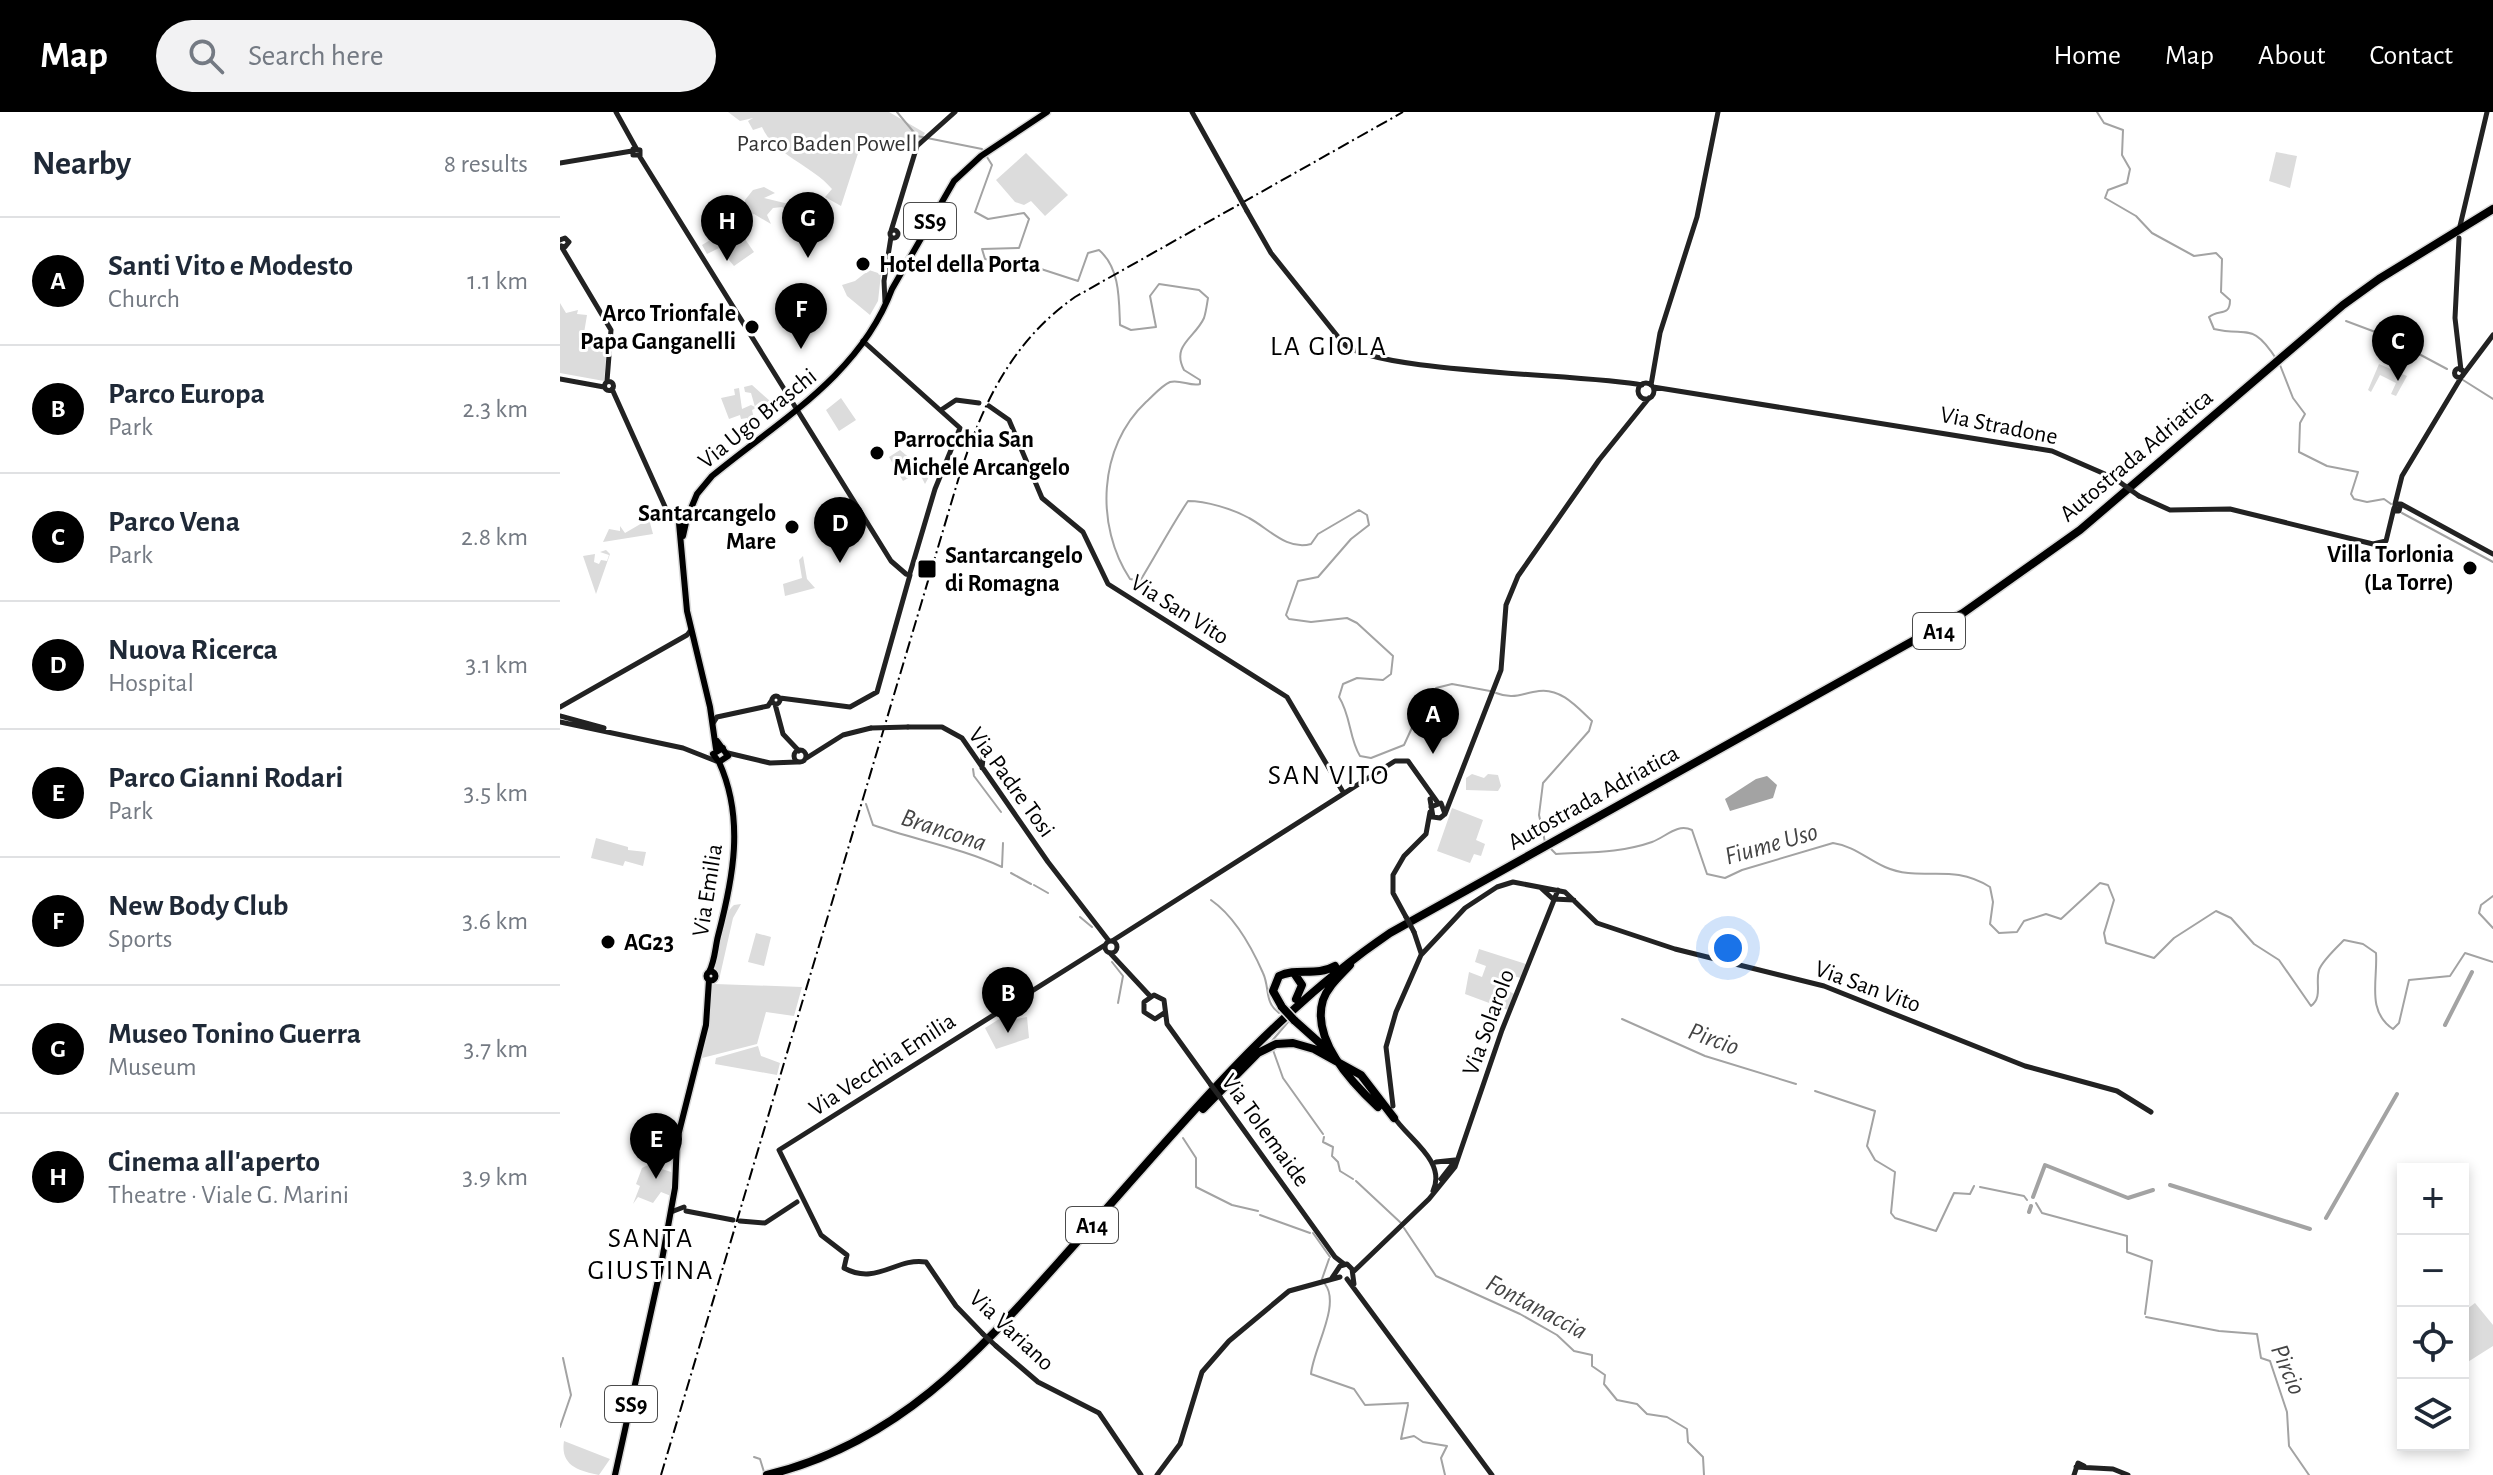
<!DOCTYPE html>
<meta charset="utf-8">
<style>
body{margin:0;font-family:"Alegreya Sans",sans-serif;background:#f2f2f3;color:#1f2937}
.controls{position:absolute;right:24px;bottom:24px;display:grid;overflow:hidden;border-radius:0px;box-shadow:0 4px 12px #0003}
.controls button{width:72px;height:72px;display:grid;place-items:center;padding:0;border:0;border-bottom:2px solid #e0e1e3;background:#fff;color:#1f2937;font:40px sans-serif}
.you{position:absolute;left:1168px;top:836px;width:28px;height:28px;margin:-20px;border:6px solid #fff;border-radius:50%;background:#1a73e8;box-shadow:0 0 0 12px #1a73e833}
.badge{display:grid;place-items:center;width:52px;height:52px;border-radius:50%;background:#000;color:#fff;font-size:26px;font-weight:700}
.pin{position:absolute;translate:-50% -66px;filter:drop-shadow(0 2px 4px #0008)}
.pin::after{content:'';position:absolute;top:42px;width:28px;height:24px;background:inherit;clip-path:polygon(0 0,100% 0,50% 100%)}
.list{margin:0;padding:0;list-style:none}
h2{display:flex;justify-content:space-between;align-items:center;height:104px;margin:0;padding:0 32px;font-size:34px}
h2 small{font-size:26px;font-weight:400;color:#747a83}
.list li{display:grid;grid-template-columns:52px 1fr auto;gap:24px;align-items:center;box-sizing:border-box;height:128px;padding:0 32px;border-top:2px solid #e0e1e3}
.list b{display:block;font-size:30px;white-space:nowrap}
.list p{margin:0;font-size:26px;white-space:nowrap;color:#747a83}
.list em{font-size:26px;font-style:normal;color:#747a83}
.icon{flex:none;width:44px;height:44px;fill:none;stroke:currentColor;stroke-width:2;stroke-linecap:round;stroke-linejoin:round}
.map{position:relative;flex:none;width:1933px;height:1363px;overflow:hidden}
header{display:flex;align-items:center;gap:48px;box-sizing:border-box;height:112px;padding:0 40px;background:#000;color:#fff}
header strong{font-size:38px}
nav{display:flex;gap:44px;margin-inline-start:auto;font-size:28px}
.search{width:560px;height:72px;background:#f2f2f3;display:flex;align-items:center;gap:20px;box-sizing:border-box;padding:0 28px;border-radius:44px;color:#747a83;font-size:30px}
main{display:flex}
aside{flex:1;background:#fff}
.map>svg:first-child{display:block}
.green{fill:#dcdcdc}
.water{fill:#a3a3a3}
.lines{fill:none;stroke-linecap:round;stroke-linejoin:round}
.stream{stroke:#a3a3a3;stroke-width:2}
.canal{stroke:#a3a3a3;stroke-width:4}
.primary-casing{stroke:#dbdbdb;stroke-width:9}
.highway-casing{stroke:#dbdbdb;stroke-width:11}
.secondary{stroke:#222;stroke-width:5}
.primary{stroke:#000;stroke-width:6}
.highway{stroke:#000;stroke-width:8}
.rail{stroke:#000;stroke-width:2;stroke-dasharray:12 4 2 4;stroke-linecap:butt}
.highway-bridge-casing{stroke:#dbdbdb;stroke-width:11;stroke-linecap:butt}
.secondary-bridge{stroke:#222;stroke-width:5}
.highway-bridge{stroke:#000;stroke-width:8}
.poi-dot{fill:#000;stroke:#fff;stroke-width:3}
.labels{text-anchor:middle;stroke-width:6;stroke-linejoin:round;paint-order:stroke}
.shield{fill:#fff;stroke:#4c4c4c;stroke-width:2}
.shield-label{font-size:22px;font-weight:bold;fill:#000}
.park-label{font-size:24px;fill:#333;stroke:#fff}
.poi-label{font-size:24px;font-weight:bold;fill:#000;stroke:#fff;text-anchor:start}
.street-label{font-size:24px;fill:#000;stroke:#fff}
.water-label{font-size:26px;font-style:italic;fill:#444;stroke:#fff}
.quarter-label{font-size:28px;letter-spacing:2px;fill:#000;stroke:#fff}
</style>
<header>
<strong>Map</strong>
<div class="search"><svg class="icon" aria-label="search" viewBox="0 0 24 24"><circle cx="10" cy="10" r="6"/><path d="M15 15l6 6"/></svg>Search here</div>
<nav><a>Home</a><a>Map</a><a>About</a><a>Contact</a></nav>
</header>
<main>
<aside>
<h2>Nearby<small>8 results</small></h2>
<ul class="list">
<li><span class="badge">A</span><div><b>Santi Vito e Modesto</b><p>Church</p></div><em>1.1 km</em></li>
<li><span class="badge">B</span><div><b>Parco Europa</b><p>Park</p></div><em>2.3 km</em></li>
<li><span class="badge">C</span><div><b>Parco Vena</b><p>Park</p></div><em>2.8 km</em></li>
<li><span class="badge">D</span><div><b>Nuova Ricerca</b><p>Hospital</p></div><em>3.1 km</em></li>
<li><span class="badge">E</span><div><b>Parco Gianni Rodari</b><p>Park</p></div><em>3.5 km</em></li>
<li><span class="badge">F</span><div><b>New Body Club</b><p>Sports</p></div><em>3.6 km</em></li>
<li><span class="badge">G</span><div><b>Museo Tonino Guerra</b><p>Museum</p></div><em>3.7 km</em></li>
<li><span class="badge">H</span><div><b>Cinema all'aperto</b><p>Theatre · Viale G. Marini</p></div><em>3.9 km</em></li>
</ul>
</aside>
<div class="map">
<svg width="1933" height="1363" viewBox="0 0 1933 1363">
<rect width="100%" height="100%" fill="#fff"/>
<!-- green -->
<path class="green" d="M168,0H329L365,21L359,32L336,38L303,26L281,94L265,85L272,77C252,53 214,43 202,15L193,18L188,9L193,6L180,9Z
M1716,40L1737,44L1730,76L1709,69Z
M466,41L508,83L485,104L471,89L464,93L455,90L436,68Z
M204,75L215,81L204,86L233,93L236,91L243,97H237L234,104L222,95L213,96L207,103L211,112L194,102L187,105L185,88L193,78Z
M175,113L194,140L174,154L159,136L147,142L142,133Z
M309,158L321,162L318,189L310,203L287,184L282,173L295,169Z
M0,191L6,201L18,198L17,202L27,203L24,221L48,225L44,269L0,261Z
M1819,252L1847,264L1836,284L1831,282L1836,271L1820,263L1811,280L1808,278Z
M192,273L210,289L192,298L195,311L189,313L187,306L181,307L180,303L169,307L161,286L175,283L174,277L179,276L182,297L191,293L195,295L191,281L185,280L184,275Z
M281,286L296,308L279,319L266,298Z
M340,338L370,363L365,372L359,360L343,369L329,345Z
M89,407L93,422L43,430L49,417L60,419V414L65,421Z
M46,438L50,442L36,482L23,444L35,442L34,450L39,452L41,448L47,449L49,443L40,440Z
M243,444L247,467L255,476L225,484L223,472L242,466L239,448Z
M880,595L894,604L877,631L863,622Z
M912,662L924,666L928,662L938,663L941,674L938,679L906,678V666Z
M892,696L923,708L916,728L925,732L921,744L914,742L910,751L877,739Z
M36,726L68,735V738L86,740L83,754L65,749L63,754L31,746Z
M181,792L173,806L159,868L155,872L242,875L234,904L206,900L197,932L142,946L149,910L140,947L151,877L157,866C152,848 159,806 174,793Z
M196,821L211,825L204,854L188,850Z
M919,837L966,852L961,866L953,864L950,868L946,867L943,877L955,882L948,898L905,882L909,860L922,865L926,854L915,850Z
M455,897L456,907L467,905L469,926L436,937L425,916Z
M198,934L201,944L220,951L217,963L155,952L156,946Z
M95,1036L108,1044L102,1057L114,1061L111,1084L101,1080L93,1091L78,1085L73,1092L80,1074L76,1072L82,1056L90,1052L96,1053L99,1042L94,1040Z
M1915,1191L1933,1213V1234L1903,1253V1200Z
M4,1329L50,1347L39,1363C19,1359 0,1354 4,1329Z"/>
<!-- water -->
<path class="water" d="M1207,664L1217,673L1213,686L1170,699L1165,687L1196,667Z"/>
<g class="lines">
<!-- stream -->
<path class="stream" d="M337,0L357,24L422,37L432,53L415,100L428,107L464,101L469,107L459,136L422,137L425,147L478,156L518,169L528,141L539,138C560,156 559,187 560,213L571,218L596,215L590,184L599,172L639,178L648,186C647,192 646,200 644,206C635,226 611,233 624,258L640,268V272C631,275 620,267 610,270C601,274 593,284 586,290C538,335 535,414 570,467L580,469C596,443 610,416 628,389C646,389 673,397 689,406C708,416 727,439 751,432L758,422L799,398L807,403L809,413L791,427L758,465L738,469L726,503L729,507L751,510L787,506L797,511L833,544L831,562L823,568L797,566L783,572L779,585C791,604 789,626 800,644L811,646L844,633L862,594L876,576L892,572L930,579
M1537,0L1544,11L1563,18L1562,43L1570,57L1567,71L1548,78L1545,86L1576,104L1592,121L1634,144L1656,141L1662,147L1661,180L1670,188C1670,205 1659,197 1649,205L1654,217C1688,225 1692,209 1717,248
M1786,209L1826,224
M1829,226L1887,257
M1720,253L1733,286L1745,302L1740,311L1739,340L1767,354L1798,360L1791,382L1794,387L1807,390L1824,387L1831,392
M1903,268L1933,287
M1842,401L1933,450
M936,581C954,588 962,581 979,579C1001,576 1017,595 1032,609L1029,619L983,671L979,703L985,730
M413,657L414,664L441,700
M306,692L313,713C356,728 401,736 442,755L443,731
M989,735L996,742C1028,740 1061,741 1092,730C1106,725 1117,711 1132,718L1147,762L1165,766L1182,758L1273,731C1294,734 1307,747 1325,755C1361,771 1390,750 1430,775L1433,790L1430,812L1439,821L1457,820L1464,809L1486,802L1501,807L1540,771L1548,773L1554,788L1544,821L1546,831L1594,846L1614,826L1656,799L1671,806L1694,832L1719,848L1751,894C1763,885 1755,871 1759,858C1762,849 1777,835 1784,828L1803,832L1816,841C1818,868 1806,899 1833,917L1839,911L1849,868L1890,864L1905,841L1933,850
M451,761L471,772
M474,773L488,781
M1933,784L1921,793L1919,801L1933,816
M651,788C674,804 692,836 703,861C710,876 704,890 719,901
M520,805L532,815
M552,850L563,864L558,891
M1062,907L1145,944L1236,972
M711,930L728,910
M713,938L723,966L763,1022
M1255,979L1315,999L1307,1034L1315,1048L1335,1060L1331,1101L1335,1106L1376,1119L1394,1081L1410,1082L1414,1074
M764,1025L763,1030L773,1035L772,1044L778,1050L780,1059L793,1067
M623,1026L636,1046V1075L672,1093L698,1099
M796,1069L841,1111
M1420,1075L1464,1084L1467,1088
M1476,1091L1482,1101L1567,1124V1140L1592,1149L1585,1202
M700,1103L750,1121
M844,1116L876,1164L960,1202L997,1223L1014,1239L1032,1243V1254L1045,1263L1044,1272L1057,1288L1077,1292L1087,1302L1107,1305L1127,1317L1128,1330L1143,1345L1144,1363
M753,1121L770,1145
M762,1167L769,1147
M765,1172C781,1193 753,1237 751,1262L794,1277L805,1293L848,1291
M1586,1205L1659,1219L1697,1222L1701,1246L1710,1249L1727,1300L1729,1334L1749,1363
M848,1293L841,1327L854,1324L863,1330L887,1334L881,1346L885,1363
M0,1315L11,1283L3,1246
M194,1345L200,1347L204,1360"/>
<!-- canal -->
<path class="canal" d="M1885,913L1912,860
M1610,1073L1750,1117
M1473,1085L1485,1053L1568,1086L1593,1078
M1469,1100L1471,1094
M1766,1106L1837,982"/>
<defs>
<path id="primary" d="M332,177L394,69L421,44L487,0
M127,406L137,382L152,364C220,308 300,263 332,177
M119,411L127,499L150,595L156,637
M123,424L127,406L122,401L119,411H125
M157,629L168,644L159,650L153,642L163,636
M146.5 864a4.5 4.5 0 1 1 9 0a4.5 4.5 0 1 1-9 0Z
M149,860C155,849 155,836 158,824C173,767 185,707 159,650
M55,1363L100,1159L115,1076L117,1028L146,913L149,868"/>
<path id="highway" d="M790,853C780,864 768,874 763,888C751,927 792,971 818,995
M734,861L742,873L736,887
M722,895L713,879L719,864C737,855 756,865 775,854
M734,908L772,942
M643,997L698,941L716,932L733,931L754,937L801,963L834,1006
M207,1363C350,1328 430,1226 524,1122C621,1014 709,903 830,821L1403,501L1520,418L1783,193L1819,167L1933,97"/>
</defs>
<!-- primary casing -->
<use href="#primary" class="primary-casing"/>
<!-- highway casing -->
<use href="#highway" class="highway-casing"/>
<!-- secondary -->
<path class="secondary" d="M56,0L76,36
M632,0L676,79
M79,43H73V37L80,38V45L331,449L346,462
M0,51L72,39
M687,99L711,141L783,231C810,261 1029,262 1082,273
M1900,114L1927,0
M330 122a4 4 0 1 1 8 0a4 4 0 1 1-8 0Z
M331,119L357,34L395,0
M1899,126L1895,206L1901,258
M0,128L5,126L9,130L5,135L1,134
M1,134L51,218L47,269
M325,190L324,169L331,125
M303,229L400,316L375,377L350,461
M1894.5 261a4.5 4.5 0 1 1 9 0a4.5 4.5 0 1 1-9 0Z
M1903,263L1933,223
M0,267L44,275
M44.5 274a4.5 4.5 0 1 1 9 0a4.5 4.5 0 1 1-9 0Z
M1078 279a8 8 0 1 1 16 0a8 8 0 1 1-16 0Z
M1091,273L1100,221L1137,105L1158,0
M1093,275L1492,339L1554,366
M52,277L111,408
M429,294L449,308L482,386L523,420L548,472L727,585L783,680
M381,298L396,288L419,291
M1579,384L1610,398L1670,397L1813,432L1826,429L1834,396
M1835,392L1842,364L1902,264
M1835,392H1841L1839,399H1835Z
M1841,392L1933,442
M212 588a4 4 0 1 1 8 0a4 4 0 1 1-8 0Z
M220,586L290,595L317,580L350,463
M215,592L223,622L239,639
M0,595L127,523L131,518
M0,604L44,616
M0,610L123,636L156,649
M153,611L157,605L208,594L212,588
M348,615H382L402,626L488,750L549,829
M234 644a6 6 0 1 1 12 0a6 6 0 1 1-12 0Z
M168,641L210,651L237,650
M245,647L283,623L311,616
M422,656L424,637
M870,687L873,705L880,706L885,702L881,691L871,695
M885,702L941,558L946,493L958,464L1039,348L1089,286
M981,776L993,787L1014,788
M846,805L833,781V763L844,744L866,722L870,700
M854,820L861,841
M545 835a6 6 0 1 1 12 0a6 6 0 1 1-12 0Z
M552,829L835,649H848L878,691
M550,841L590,884
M604,901L595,907L584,900V890L594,883L604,888L607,912L651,973
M660,985L775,1145L784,1152
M833,994L826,935L836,900L861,843L905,796L937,775L953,770L1005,780L1037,811L1115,837L1264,874L1465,954L1557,979L1591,1000
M834,1005C847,1026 887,1049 873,1079
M876,1050L895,1048
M881,1067L895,1049
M126,1099L173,1108
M111,1100L124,1095
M180,1109L205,1111L237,1090
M793,1160L869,1087L895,1055L942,918L998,778
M772,1166L780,1154L787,1152L792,1157L794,1172
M787,1167L932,1363
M423,1222L396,1194L366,1150C336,1145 317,1174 284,1156L287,1143L261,1123L219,1038L545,833
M436,1234L478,1270L539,1301L581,1363
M1516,1355L1553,1357L1568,1363
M597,1363L620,1332L642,1260L669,1229L729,1179L780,1165
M1514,1363L1518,1351L1524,1354"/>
<!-- primary -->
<use href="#primary" class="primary"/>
<!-- highway -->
<use href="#highway" class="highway"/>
<!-- rail -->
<path class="rail" d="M101,1363L399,365C422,293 451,230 515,185L843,0"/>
<defs>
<path id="highway-bridge" d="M722,895L734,908"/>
</defs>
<!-- highway-bridge casing -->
<use href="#highway-bridge" class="highway-bridge-casing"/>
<!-- secondary-bridge -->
<path class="secondary-bridge" d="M676,79L687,99
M1554,366L1579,384
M311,616L348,615
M846,805L854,820
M651,973L660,985
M423,1222L436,1234"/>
<!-- highway-bridge -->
<use href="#highway-bridge" class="highway-bridge"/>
</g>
<!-- markers -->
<g class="poi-dot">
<circle cx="303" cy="152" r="8"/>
<circle cx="192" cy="215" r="8"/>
<circle cx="317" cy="341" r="8"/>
<circle cx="232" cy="415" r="8"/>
<circle cx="1910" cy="456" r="8"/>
<rect x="357" y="447" width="20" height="20" rx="4"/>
<circle cx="48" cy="830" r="8"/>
</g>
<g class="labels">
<!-- shield labels -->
<g class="shield">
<rect x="344" y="91" width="52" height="36" rx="6"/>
<rect x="1353" y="501" width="52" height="36" rx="6"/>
<rect x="506" y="1095" width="52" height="36" rx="6"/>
<rect x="45" y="1274" width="52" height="36" rx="6"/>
</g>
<g class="shield-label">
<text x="370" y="117">SS9</text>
<text x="1379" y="527">A14</text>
<text x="532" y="1121">A14</text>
<text x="71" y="1300">SS9</text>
</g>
<!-- park labels -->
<g class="park-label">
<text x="267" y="39">Parco Baden Powell</text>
</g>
<!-- poi labels -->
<g class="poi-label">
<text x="319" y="160">Hotel della Porta</text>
<text x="176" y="209" text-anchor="end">Arco Trionfale<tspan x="176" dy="28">Papa Ganganelli</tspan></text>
<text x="333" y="335">Parrocchia San<tspan x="333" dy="28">Michele Arcangelo</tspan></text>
<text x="216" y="409" text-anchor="end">Santarcangelo<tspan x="216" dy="28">Mare</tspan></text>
<text x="1894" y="450" text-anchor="end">Villa Torlonia<tspan x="1894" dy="28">(La Torre)</tspan></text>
<text x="385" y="451">Santarcangelo<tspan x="385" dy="28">di Romagna</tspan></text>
<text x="64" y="838">AG23</text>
</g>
<!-- street labels -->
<g class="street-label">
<text transform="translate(197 306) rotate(-39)" y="8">Via Ugo Braschi</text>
<text transform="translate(1439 313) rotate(11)" y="8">Via Stradone</text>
<text transform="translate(1576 343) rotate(-40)" y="8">Autostrada Adriatica</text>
<text transform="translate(620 497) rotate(32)" y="8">Via San Vito</text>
<text transform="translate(452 670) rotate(54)" y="8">Via Padre Tosi</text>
<text transform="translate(1033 685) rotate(-29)" y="8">Autostrada Adriatica</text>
<text transform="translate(147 778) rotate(-81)" y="8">Via Emilia</text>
<text transform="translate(1308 874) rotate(20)" y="8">Via San Vito</text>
<text transform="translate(928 910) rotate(-70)" y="8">Via Solarolo</text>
<text transform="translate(322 952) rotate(-33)" y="8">Via Vecchia Emilia</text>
<text transform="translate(706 1018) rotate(54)" y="8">Via Tolemaide</text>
<text transform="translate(452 1218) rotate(43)" y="8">Via Variano</text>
</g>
<!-- water labels -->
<g class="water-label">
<text transform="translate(384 717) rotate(18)" y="9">Brancona</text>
<text transform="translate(1211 731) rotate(-16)" y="9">Fiume Uso</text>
<text transform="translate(1154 926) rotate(20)" y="9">Pircio</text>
<text transform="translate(977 1194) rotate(28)" y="9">Fontanaccia</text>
<text transform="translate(1729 1257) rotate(67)" y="9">Pircio</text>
</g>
<!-- quarter labels -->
<g class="quarter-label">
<text x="769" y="243">LA GIOLA</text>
<text x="769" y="672">SAN VITO</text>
<text x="91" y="1135">SANTA<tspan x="91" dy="32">GIUSTINA</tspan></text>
</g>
</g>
</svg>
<div class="controls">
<button>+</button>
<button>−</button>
<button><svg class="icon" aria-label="locate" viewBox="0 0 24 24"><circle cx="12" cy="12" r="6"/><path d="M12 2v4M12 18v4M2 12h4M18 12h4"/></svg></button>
<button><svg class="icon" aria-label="layers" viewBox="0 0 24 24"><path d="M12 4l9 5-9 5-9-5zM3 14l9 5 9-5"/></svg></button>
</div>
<div class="you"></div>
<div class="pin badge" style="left:873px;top:642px">A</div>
<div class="pin badge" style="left:448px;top:921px">B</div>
<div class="pin badge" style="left:1838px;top:269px">C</div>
<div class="pin badge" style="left:280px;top:451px">D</div>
<div class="pin badge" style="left:96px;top:1067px">E</div>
<div class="pin badge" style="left:241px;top:237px">F</div>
<div class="pin badge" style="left:248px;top:146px">G</div>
<div class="pin badge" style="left:167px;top:149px">H</div>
</div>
</main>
